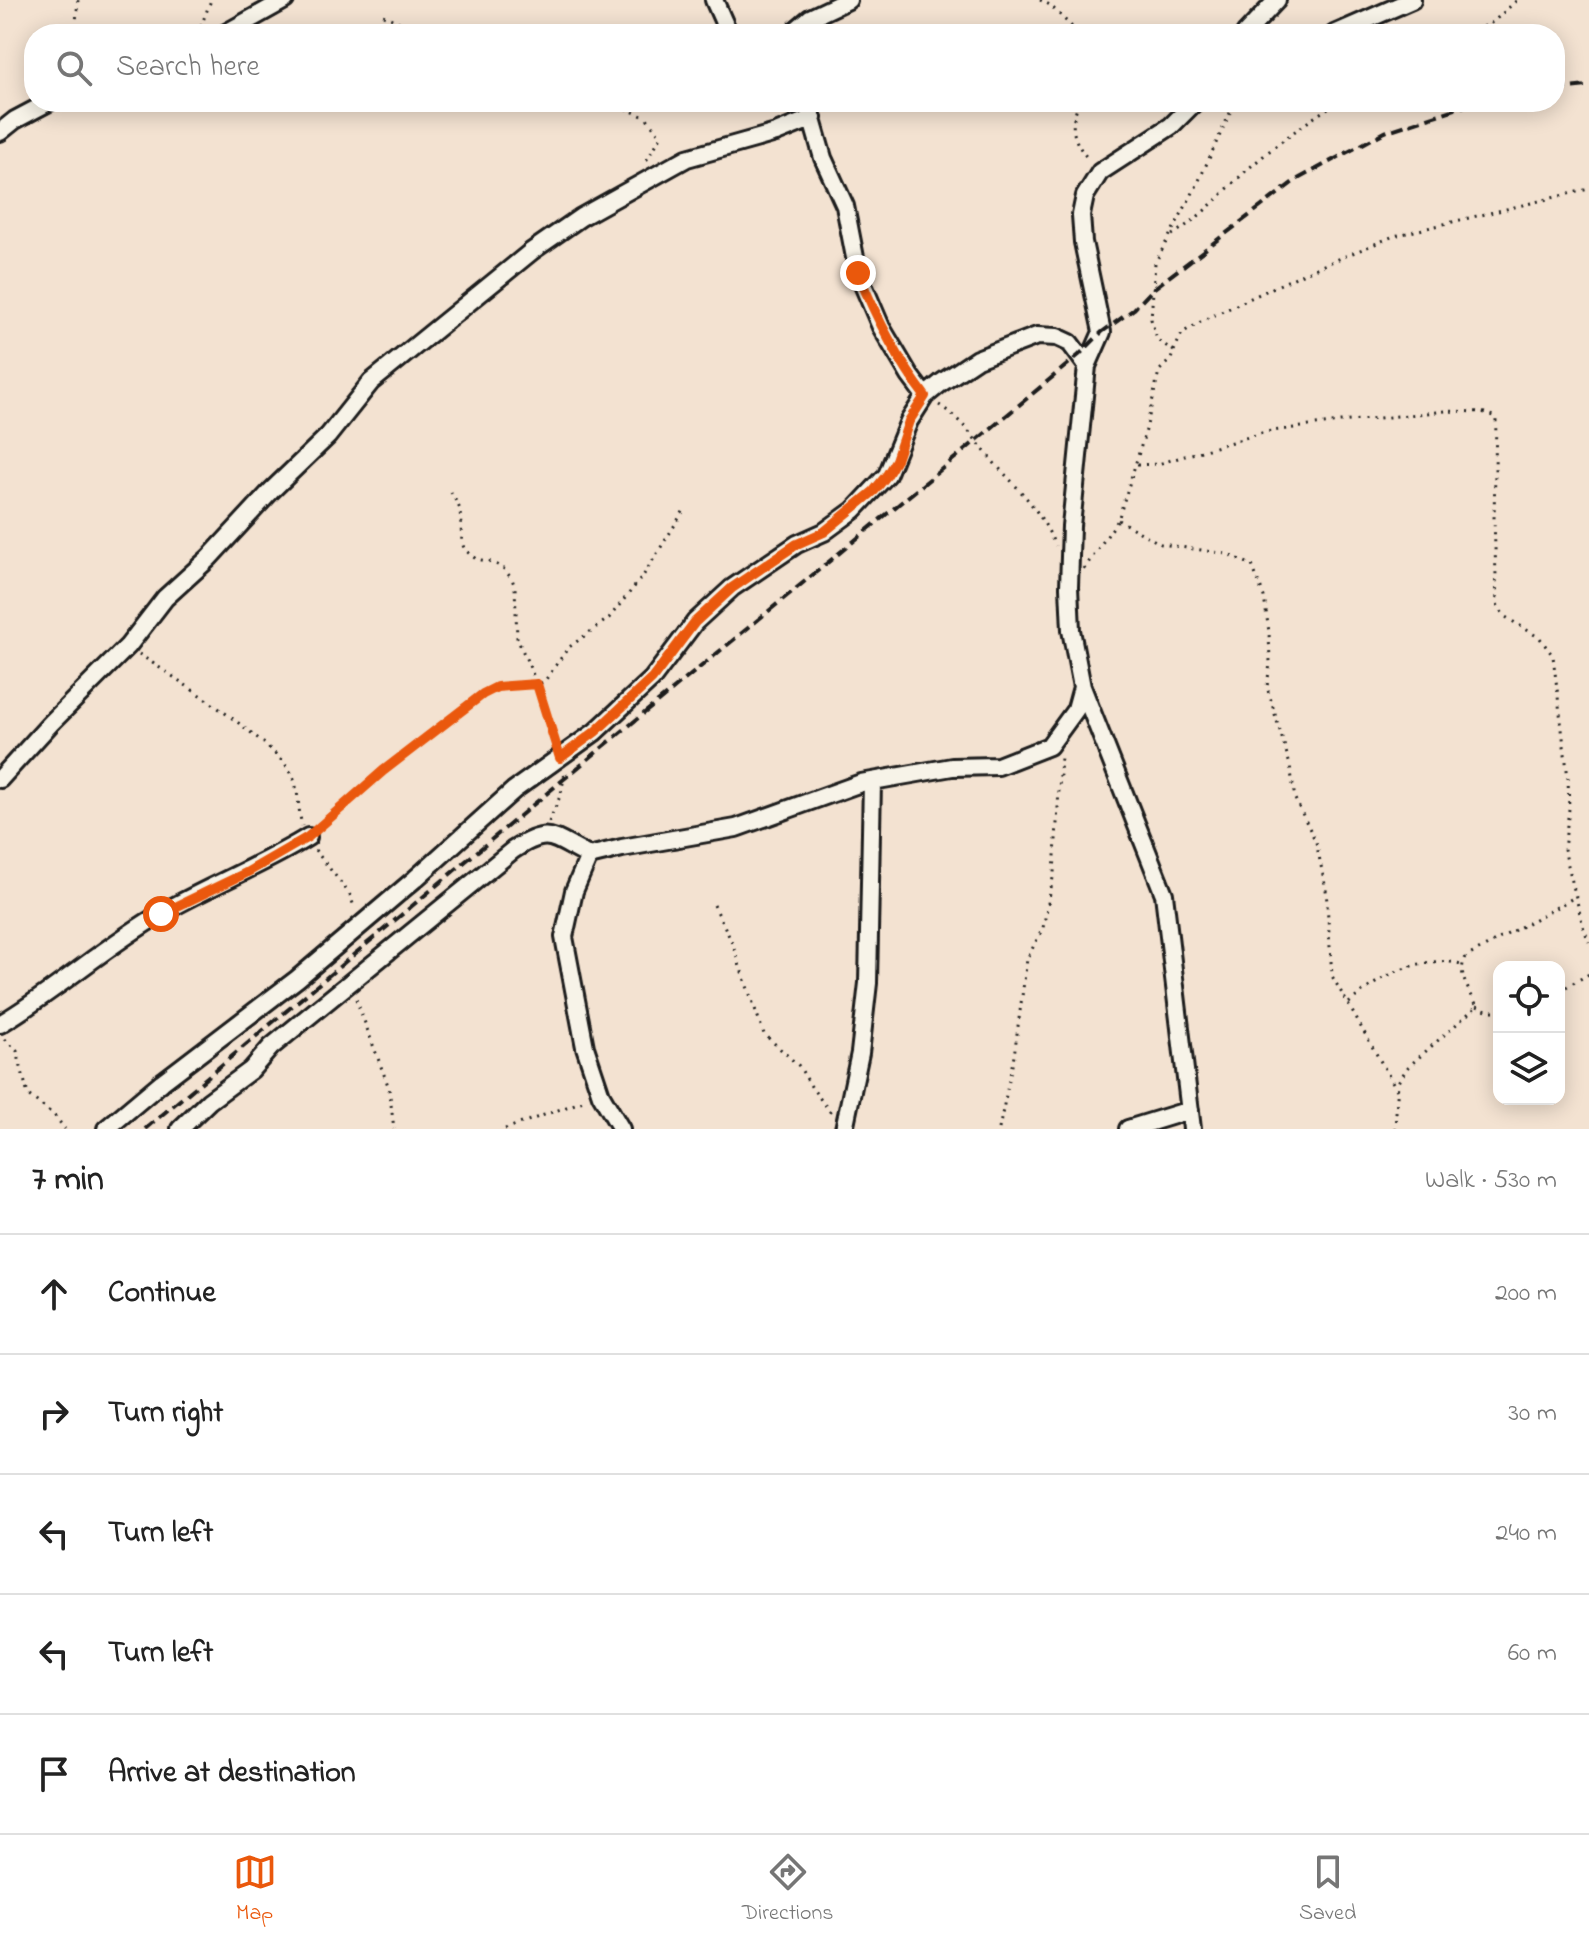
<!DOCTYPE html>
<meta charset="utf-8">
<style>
body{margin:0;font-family:"Indie Flower",sans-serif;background:#f2f2f2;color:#222}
.controls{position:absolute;right:24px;bottom:24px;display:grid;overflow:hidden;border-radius:16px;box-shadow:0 4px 20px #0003}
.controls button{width:72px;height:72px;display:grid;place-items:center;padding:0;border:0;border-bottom:2px solid #e0e0e0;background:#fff;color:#222;font:40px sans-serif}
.stop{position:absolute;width:24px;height:24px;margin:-18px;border:6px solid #ea580c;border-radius:50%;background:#fff}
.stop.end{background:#ea580c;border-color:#fff;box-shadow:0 2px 8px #0008}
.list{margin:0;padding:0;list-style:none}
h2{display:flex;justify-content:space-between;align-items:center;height:104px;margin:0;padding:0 32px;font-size:34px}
h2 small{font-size:26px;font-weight:400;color:#767676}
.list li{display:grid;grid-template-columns:52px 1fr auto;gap:24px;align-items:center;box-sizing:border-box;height:120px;padding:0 32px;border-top:2px solid #e0e0e0}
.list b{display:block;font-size:30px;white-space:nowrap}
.list em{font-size:26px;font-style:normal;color:#767676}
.icon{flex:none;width:44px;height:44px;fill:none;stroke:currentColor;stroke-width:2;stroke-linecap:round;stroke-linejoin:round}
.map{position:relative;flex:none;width:1589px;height:1129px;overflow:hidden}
.search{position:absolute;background:#fff;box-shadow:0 4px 20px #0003;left:24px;right:24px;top:24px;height:88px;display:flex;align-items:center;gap:20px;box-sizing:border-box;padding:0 28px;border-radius:32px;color:#767676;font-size:30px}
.sheet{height:704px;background:#fff}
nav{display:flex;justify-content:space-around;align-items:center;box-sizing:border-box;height:112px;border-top:2px solid #e0e0e0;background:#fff;font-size:22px;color:#767676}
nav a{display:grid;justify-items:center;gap:4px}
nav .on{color:#ea580c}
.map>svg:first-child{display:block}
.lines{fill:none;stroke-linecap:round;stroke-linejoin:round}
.minor-casing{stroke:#1c1c1c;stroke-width:22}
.path{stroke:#1c1c1c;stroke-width:3;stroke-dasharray:2 6;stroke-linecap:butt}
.minor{stroke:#f7f3e8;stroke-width:16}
.rail{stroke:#1c1c1c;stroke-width:4;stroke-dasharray:12 6;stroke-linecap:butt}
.route{stroke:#ea580c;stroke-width:10}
</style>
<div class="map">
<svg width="1589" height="1129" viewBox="0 0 1589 1129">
<rect width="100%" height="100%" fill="#f3e2d1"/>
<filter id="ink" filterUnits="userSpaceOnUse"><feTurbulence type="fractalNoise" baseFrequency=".0125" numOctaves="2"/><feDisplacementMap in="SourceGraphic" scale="16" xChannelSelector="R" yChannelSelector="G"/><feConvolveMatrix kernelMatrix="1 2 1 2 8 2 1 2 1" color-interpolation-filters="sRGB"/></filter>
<g filter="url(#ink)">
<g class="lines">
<defs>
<path id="minor" d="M714,0L729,34
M224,34L285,0
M791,34L810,18L848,0
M1245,34L1277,0
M1334,34L1412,0
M807,102L823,158L845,206L858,273L881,327L910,376L925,396
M0,132L15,120L49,102
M0,779L51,723L128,646L165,598L209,558L271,491L328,436L371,382L532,251L581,217L687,158L776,133L813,118
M0,1024C56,991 105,946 162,913C209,886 261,866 308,837
M106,1129L162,1082L297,979L415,879L514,790L595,732L652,679L695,622L732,588L797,544L824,532L854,510L887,475L909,421L925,396L941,383L977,359L1037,336L1057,337L1070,343L1087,366
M180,1129L209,1101L251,1070L271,1047L513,850C551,825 553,839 589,856
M621,1129L601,1095L585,1047L564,937L574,891L589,856L622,848L736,828L861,783L952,767L998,766L1049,746L1076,709L1082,687
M844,1129L860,1053L868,983L872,782
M1128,1129L1190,1110
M1192,1129L1164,894L1082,687L1071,630L1069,587L1071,526L1087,366L1102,332L1083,242L1081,215L1085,196L1100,172L1171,126L1195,102"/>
</defs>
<!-- minor casing -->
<use href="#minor" class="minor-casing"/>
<!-- path -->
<path class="path" d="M1040,0L1050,5L1079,34
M383,15L426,34
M75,34L78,0
M198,34L211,0
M1469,34L1493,22L1517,0
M611,102L647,118L661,137L644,164
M1079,102C1069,126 1072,140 1089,160
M1172,235C1202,217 1222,193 1247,170C1275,145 1305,123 1337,102
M1174,351L1182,333L1204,320L1302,274L1394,236L1589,189
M939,405C964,421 977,443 996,465C1020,490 1042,512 1055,546
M1137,465L1158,464L1265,432L1331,423L1446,411L1482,412L1493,416L1496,420L1494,519L1497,604L1504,616L1540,638L1553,656L1568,778L1569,809L1564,849L1583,926L1589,942
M451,492L460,509L462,543L465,550L476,559L492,562L503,568L512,579L515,587L517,638L537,684L556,742
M1118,520L1161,544L1227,554L1252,565L1264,597L1269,632L1270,663L1267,687L1290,765L1295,799L1316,842L1326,889L1332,976L1397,1090
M1084,569L1118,520L1146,430L1159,371L1171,359L1174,351L1157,340L1151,319L1155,263L1196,187L1235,102
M139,654C170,675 282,746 293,777C299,791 298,810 302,826
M549,822L561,794L565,772
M318,828L383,771L483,694L497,687L531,686L544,682L568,648L609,618L643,576L686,507
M315,850L349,893L355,909
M714,905L730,938L764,1034L799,1066L812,1088L831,1113
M1559,991L1589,974
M356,999L389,1088L394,1129
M1349,1003C1379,977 1419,954 1461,964
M1477,1006L1489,1011H1499
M5,1039L17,1051L28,1095L54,1115L65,1129
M505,1129L586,1100
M999,1129L1014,1056L1027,959L1043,928L1054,873L1061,757
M1395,1129L1398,1082L1408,1067L1477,1006C1469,989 1456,974 1466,957L1575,897"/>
<!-- minor -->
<use href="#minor" class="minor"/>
<!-- rail -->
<path class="rail" d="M1555,89L1589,86
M145,1129L564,779L977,440L1079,355L1102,332L1134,309L1153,289L1296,180L1385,132L1477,102"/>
</g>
</g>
<g class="lines" filter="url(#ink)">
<!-- route -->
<path class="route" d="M161,914L246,873L308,837L383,771L483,694L497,687L537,684L560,758L595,732L652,679L695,622L732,588L797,544L824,532L874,491L887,475L896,460L909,421L925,396C896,358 876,317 858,273"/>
</g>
</svg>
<div class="controls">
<button><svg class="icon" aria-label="locate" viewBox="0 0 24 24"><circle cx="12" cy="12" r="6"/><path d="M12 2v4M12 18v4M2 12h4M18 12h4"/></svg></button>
<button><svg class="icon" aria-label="layers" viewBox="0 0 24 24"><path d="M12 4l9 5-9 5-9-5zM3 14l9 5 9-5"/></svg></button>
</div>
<div class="stop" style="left:161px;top:914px"></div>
<div class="stop end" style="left:858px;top:273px"></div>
<div class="search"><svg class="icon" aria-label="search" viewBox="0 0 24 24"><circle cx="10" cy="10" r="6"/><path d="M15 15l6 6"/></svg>Search here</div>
</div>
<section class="sheet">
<h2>7 min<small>Walk · 530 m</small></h2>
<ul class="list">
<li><svg class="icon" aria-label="ahead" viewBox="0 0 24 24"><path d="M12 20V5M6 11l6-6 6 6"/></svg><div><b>Continue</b></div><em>200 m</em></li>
<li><svg class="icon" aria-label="right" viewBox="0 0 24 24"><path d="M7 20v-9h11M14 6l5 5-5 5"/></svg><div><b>Turn right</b></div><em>30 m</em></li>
<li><svg class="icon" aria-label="left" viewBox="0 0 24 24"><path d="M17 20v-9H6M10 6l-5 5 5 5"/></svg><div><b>Turn left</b></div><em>240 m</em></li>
<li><svg class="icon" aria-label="left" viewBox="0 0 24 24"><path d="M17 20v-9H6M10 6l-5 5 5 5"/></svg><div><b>Turn left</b></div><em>60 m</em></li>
<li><svg class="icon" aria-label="arrive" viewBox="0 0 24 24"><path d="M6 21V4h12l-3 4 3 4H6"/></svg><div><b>Arrive at destination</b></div></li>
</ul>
</section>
<nav>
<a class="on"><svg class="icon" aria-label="map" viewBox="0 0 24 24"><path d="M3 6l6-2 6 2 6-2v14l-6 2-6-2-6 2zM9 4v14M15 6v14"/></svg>Map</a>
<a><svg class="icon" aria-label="directions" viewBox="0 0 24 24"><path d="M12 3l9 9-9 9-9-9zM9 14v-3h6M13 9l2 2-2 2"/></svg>Directions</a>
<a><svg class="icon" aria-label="saved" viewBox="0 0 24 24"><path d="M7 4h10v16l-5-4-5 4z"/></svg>Saved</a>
</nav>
